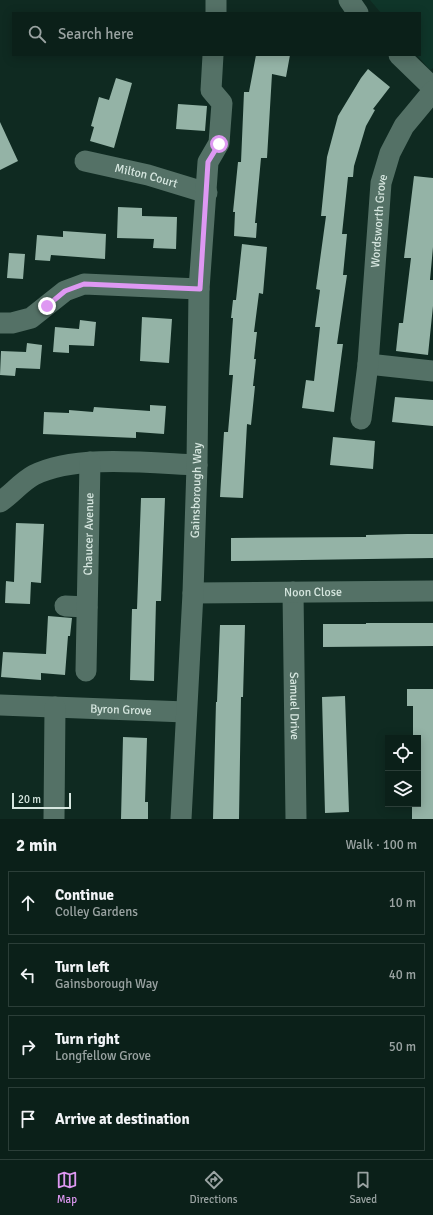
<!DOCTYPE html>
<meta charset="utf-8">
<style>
body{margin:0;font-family:Signika,sans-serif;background:#142822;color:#f1f3f6}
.controls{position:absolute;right:12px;bottom:12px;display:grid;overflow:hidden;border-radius:0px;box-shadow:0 2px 10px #0003}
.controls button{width:36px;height:36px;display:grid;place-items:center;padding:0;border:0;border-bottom:1px solid #2b3e38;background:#0b2019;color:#f1f3f6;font:20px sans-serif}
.scale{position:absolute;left:12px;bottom:10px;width:59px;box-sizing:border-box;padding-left:4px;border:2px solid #d7e7e0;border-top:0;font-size:11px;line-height:14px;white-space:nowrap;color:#d7e7e0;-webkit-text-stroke:3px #0f2a21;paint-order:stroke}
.stop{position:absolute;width:12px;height:12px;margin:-9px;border:3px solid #de98f2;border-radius:50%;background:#fff}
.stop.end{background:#de98f2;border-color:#fff;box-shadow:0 1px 4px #0008}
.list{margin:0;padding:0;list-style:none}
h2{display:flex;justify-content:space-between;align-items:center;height:52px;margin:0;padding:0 16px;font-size:17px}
h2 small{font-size:13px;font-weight:400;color:#9aa3a2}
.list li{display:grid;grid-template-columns:26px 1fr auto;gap:12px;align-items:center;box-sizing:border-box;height:64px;margin:0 8px 8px;padding:0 8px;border:1px solid #2b3e38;border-radius:0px}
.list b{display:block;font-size:15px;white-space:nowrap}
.list p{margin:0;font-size:13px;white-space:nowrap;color:#9aa3a2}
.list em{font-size:13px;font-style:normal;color:#9aa3a2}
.icon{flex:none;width:22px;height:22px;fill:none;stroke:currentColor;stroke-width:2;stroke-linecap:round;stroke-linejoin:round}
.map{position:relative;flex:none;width:433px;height:819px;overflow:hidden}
.search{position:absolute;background:#0b2019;box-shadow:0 2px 10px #0003;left:12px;right:12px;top:12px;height:44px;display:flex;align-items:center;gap:10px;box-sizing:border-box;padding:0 14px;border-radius:0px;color:#9aa3a2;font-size:15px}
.sheet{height:340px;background:#0b2019}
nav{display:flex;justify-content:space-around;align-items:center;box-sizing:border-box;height:56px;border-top:1px solid #2b3e38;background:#0b2019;font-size:11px;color:#9aa3a2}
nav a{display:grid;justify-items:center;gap:2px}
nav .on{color:#de98f2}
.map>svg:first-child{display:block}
.built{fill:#0f3529}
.building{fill:#94b3a6}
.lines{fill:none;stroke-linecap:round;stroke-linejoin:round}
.street{stroke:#547166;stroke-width:21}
.route{stroke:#de98f2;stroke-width:5}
.labels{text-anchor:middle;stroke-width:4;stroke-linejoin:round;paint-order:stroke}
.street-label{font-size:12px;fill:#d7e7e0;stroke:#0f2a21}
</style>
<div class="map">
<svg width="433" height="819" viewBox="0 0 433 819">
<rect width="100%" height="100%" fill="#0f2a21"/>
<!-- built -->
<path class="built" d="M370,0H433V68L430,70L417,55H420V13H381Z"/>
<!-- building -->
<path class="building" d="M256,55H290L286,77L272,74L267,158H261L255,223H257L256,238L234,236L235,212H233L238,162H241L244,92H249Z
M368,69L390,87L373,109L375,110L366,126L354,166L353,177H348L342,234H347L343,275H347L337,344H343L334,412L302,408L306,380L314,381L320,327H315L320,290L316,289L326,216H321L327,157L338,116L361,78Z
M116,78L132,83L114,148L90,141L94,127L91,126L99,97L109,100Z
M178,104L207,106L205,131L176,129Z
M0,122L18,161L0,170Z
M414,176L433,178V247L430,280H433V306L428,355L396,351L399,323H403L411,258H404Z
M118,207L142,208V216L177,217L176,249L153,248L154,239L117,238Z
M63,231L106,234L105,259L51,255L50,261L35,260L37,235L63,237Z
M242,244L267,247L263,294L259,293L254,332H257L254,359H256L253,386H255L251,425L247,424L243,498L220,497L224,432H228L233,375H229L233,318H231L233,300H236Z
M9,253L25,254L23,279L7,278Z
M142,317L172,319L169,363L140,361Z
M80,320L96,322L94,346L69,345V353L53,352L55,327L79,329Z
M27,343L42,345L40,369L16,368L15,376L0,375L1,351L26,352Z
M395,397L433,400V426L392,422Z
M150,405L166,406L164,434L136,432V438L43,434L44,412L69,413V410L93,412L94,407L150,411Z
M333,437L375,441L373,469L330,465Z
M141,498H165L161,601H156L154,681L130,680L132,609H137Z
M16,523L44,524L41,583L31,582L30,604L5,603L6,581L14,582Z
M407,534H433V558L231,561V538L366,537V535Z
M48,616L72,618L70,636H68L65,675L41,673V680L1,677L3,652L46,654Z
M366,623H433V646L323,647V624H366Z
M220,625H245L243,697H241L239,819H213L216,702H217Z
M407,689H433V819H412V804H418V738H413V706H407Z
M345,696L349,812L325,813L322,697Z
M123,737L147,738L145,802H148V819H121Z"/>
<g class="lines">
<!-- street -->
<g class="street">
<path d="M349,0L358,13"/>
<path d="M216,13V0"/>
<path d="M399,55L433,88"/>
<path id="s1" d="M85,161L148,175L207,193"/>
<path d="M0,323H12L31,318L65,291L84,284L199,289"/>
<path d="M368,364L433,371"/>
<path id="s2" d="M361,419L368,364L381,183L390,153L404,126L433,91"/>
<path d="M0,502C12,494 21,482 34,475C75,454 151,463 197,465"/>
<path id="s3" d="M293,592L296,819"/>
<path id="s4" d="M193,593L433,591"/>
<path d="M65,606L87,607"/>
<path id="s5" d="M86,671L90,462"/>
<path id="s6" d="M0,705L186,712"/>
<path d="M54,819L55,707"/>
<path id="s7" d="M181,819L193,593L197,465L199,289L208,162L219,143L222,103L211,90L213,55"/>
</g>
</g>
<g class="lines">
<!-- route -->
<path class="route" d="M47,306L65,291L84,284L200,289L208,162L219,144"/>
</g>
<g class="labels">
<!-- street labels -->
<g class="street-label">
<text dy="4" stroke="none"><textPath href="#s1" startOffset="63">Milton Court</textPath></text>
<text dy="4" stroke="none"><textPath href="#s2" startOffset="199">Wordsworth Grove</textPath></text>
<text dy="4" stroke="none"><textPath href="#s7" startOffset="329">Gainsborough Way</textPath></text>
<text dy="4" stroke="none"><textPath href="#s5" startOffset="137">Chaucer Avenue</textPath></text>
<text dy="4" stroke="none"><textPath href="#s4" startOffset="120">Noon Close</textPath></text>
<text dy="4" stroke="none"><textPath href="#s3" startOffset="114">Samuel Drive</textPath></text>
<text dy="4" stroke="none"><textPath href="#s6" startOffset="121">Byron Grove</textPath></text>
</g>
</g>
</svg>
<div class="controls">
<button><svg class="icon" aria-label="locate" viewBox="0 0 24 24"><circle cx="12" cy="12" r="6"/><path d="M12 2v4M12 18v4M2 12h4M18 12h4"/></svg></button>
<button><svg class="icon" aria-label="layers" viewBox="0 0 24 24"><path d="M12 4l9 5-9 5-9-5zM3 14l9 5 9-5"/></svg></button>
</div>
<div class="scale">20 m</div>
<div class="stop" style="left:219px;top:144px"></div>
<div class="stop end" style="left:47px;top:306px"></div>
<div class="search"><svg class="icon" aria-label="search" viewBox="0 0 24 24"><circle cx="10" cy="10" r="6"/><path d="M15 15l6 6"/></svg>Search here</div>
</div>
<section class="sheet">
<h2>2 min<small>Walk · 100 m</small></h2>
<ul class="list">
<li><svg class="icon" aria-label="ahead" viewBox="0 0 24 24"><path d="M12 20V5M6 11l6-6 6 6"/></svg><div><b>Continue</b><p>Colley Gardens</p></div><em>10 m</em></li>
<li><svg class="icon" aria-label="left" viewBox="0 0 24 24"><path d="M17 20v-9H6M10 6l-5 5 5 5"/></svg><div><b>Turn left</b><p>Gainsborough Way</p></div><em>40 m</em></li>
<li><svg class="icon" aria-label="right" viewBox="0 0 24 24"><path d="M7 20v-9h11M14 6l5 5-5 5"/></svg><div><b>Turn right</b><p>Longfellow Grove</p></div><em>50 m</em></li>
<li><svg class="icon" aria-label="arrive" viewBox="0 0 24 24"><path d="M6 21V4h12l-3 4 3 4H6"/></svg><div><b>Arrive at destination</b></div></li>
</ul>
</section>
<nav>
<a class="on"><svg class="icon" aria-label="map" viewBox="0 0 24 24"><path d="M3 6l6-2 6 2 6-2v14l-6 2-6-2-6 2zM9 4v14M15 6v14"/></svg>Map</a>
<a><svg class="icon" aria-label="directions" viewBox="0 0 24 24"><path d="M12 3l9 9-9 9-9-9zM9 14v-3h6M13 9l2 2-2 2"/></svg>Directions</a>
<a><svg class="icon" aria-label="saved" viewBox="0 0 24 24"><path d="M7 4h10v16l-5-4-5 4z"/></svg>Saved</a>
</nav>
